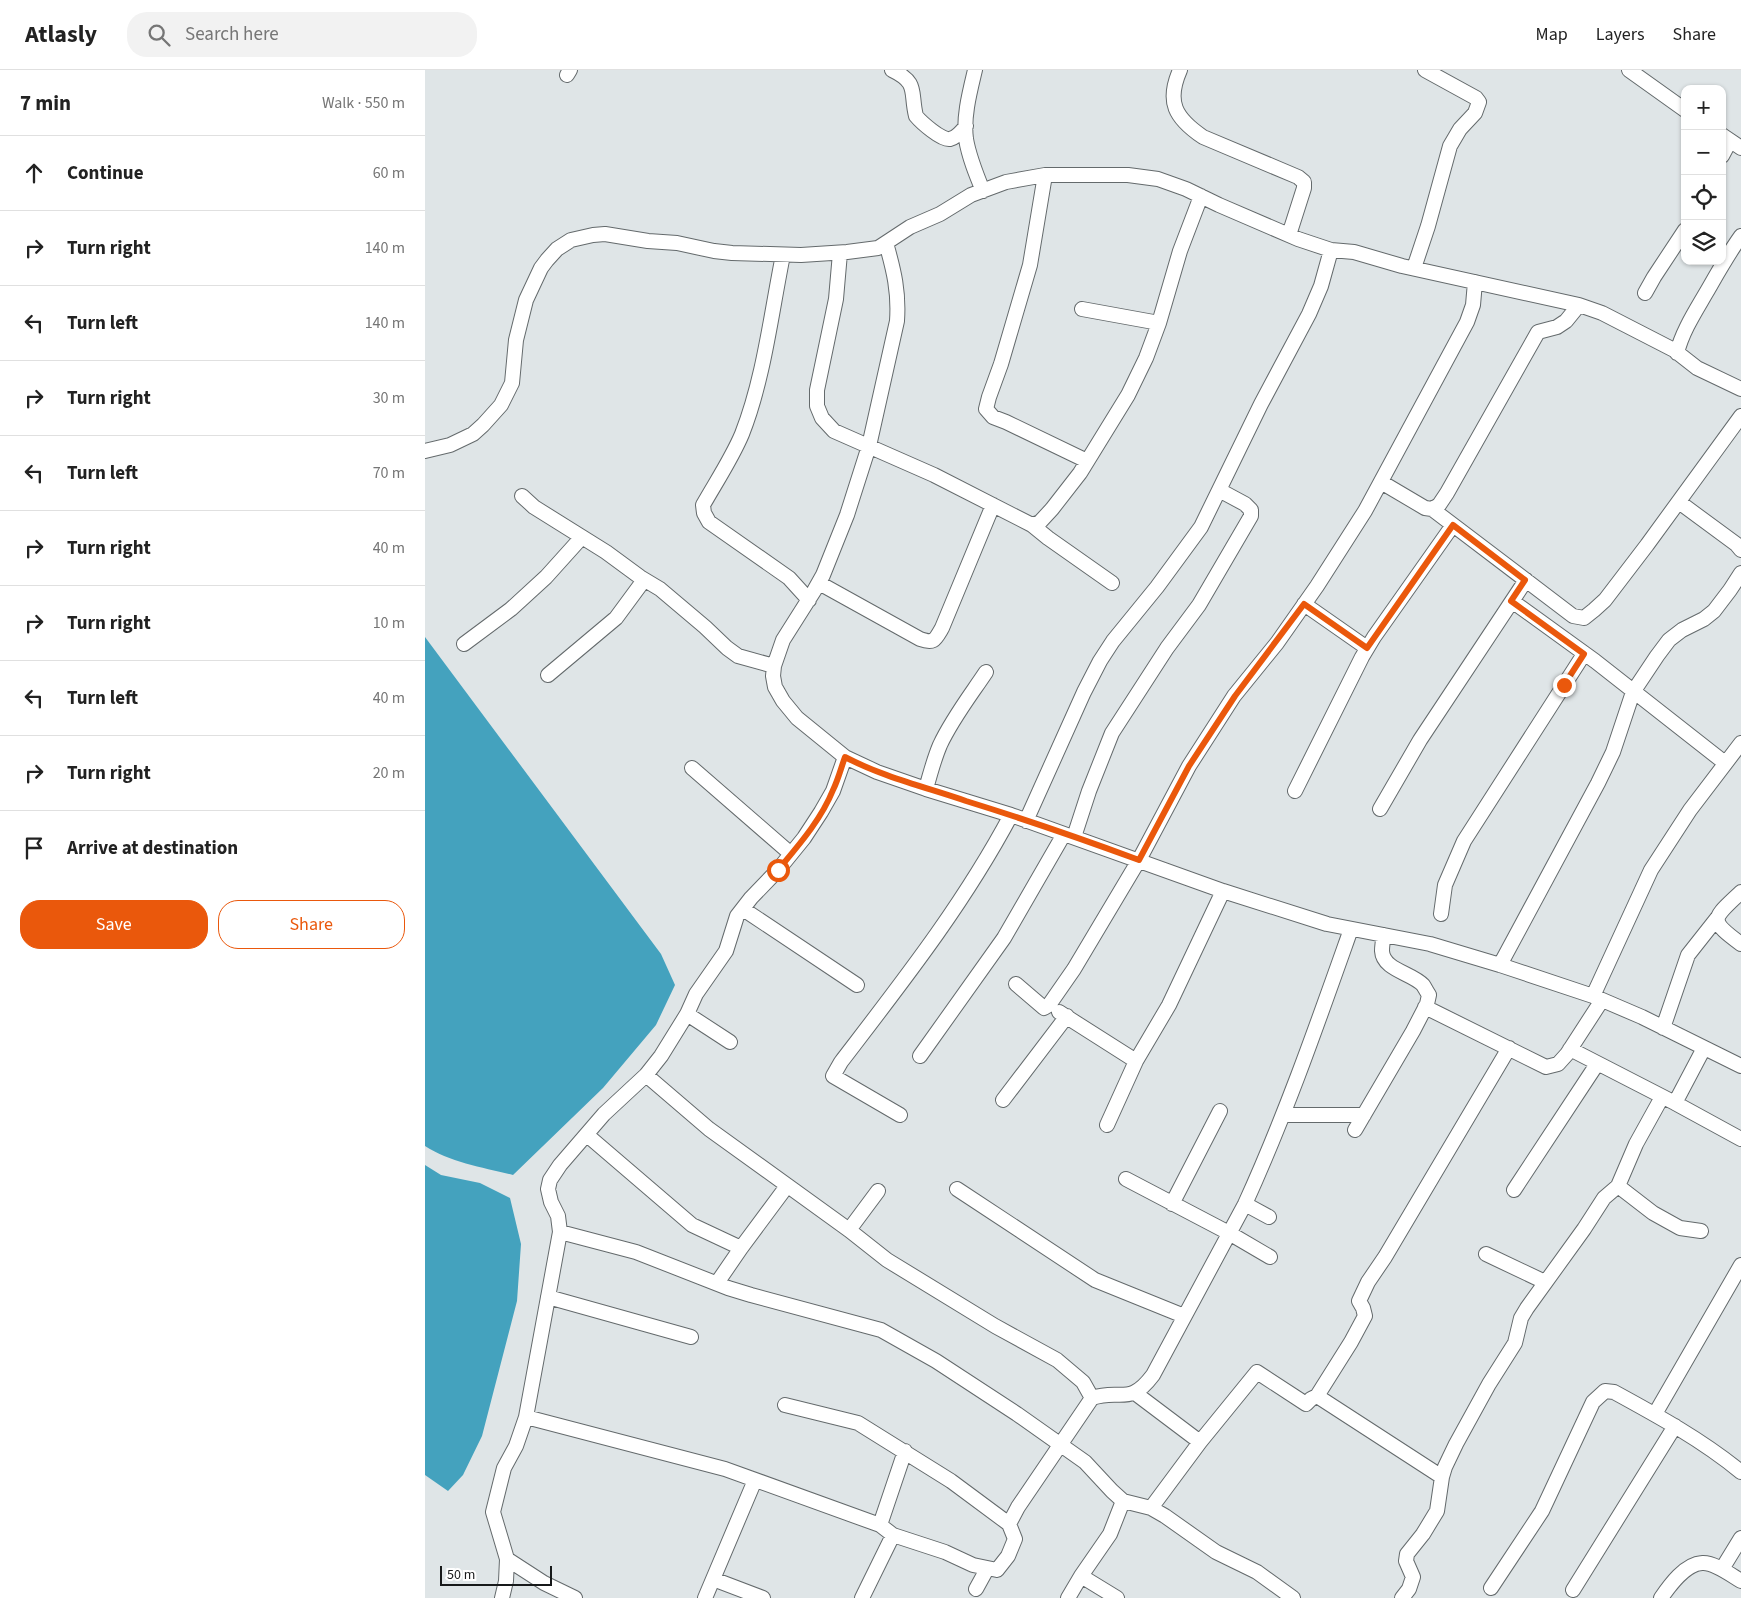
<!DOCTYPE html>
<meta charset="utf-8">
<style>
body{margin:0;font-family:"Source Sans 3",sans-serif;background:#f2f2f2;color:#222}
.controls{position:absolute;right:15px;top:15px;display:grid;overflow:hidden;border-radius:10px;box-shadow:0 1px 4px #0004}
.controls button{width:45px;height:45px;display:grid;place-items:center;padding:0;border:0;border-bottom:1px solid #e0e0e0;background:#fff;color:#222;font:25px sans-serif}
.scale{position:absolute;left:15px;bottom:12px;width:112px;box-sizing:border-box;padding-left:5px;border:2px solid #17191a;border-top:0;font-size:14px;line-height:18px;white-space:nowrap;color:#17191a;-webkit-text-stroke:4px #fff;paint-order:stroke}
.stop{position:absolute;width:15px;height:15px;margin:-11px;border:4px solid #ea580c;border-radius:50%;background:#fff}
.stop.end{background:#ea580c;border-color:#fff;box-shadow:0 1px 5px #0008}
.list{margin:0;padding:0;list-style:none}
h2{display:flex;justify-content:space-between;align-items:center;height:65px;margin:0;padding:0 20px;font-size:21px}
h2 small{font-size:16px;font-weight:400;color:#767676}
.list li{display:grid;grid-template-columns:32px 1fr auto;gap:15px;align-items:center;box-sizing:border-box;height:75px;padding:0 20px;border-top:1px solid #e0e0e0}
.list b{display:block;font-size:19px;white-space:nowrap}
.list em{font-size:16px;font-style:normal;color:#767676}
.actions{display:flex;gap:10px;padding:15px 20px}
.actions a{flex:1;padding:11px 0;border:1px solid #ea580c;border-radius:20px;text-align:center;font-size:18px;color:#ea580c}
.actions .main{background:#ea580c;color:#fff}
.icon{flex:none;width:28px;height:28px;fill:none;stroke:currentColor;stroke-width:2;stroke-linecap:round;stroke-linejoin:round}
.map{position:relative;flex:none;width:1316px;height:1528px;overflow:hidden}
header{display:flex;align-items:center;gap:30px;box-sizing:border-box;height:70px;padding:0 25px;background:#fff;border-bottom:1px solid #e0e0e0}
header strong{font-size:24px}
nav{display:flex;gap:28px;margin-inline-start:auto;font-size:18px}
.search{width:350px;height:45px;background:#f2f2f2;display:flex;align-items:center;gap:12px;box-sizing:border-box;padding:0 18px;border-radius:20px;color:#767676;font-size:19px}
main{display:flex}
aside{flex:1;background:#fff}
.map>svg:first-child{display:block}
.water{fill:#44a2be}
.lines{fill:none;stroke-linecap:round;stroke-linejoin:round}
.minor-casing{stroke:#646a6c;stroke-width:16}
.minor{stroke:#fff;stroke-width:14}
.route{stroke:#ea580c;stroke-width:6}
</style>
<header>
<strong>Atlasly</strong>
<div class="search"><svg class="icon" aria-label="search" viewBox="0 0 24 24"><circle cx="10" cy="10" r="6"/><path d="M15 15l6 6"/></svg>Search here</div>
<nav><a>Map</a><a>Layers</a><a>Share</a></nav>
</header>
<main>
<aside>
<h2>7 min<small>Walk · 550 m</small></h2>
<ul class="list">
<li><svg class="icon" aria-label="ahead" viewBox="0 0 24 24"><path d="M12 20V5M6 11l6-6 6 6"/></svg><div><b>Continue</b></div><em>60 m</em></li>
<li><svg class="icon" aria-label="right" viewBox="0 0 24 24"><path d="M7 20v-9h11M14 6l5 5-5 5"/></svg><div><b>Turn right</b></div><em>140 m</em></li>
<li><svg class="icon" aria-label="left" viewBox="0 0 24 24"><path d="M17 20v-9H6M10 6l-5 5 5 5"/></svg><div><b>Turn left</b></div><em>140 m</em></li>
<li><svg class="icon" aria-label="right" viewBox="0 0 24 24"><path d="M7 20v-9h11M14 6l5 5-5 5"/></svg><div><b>Turn right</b></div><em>30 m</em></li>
<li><svg class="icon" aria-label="left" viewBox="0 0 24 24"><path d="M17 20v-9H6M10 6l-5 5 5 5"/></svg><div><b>Turn left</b></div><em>70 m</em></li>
<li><svg class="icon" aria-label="right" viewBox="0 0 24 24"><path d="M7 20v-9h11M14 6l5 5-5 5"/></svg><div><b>Turn right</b></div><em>40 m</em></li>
<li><svg class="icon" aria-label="right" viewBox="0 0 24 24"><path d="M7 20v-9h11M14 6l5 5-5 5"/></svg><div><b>Turn right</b></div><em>10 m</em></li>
<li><svg class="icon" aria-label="left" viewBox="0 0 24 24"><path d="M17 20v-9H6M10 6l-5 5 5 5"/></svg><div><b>Turn left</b></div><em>40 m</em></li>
<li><svg class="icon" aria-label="right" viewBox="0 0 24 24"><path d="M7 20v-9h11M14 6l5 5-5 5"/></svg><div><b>Turn right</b></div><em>20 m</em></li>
<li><svg class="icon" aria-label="arrive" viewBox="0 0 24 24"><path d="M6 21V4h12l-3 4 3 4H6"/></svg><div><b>Arrive at destination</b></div></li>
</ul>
<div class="actions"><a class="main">Save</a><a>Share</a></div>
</aside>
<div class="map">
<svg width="1316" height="1528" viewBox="0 0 1316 1528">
<rect width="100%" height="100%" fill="#dfe5e7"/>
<!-- water -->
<path class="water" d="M0,567L236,884L250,915L231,955L178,1018L88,1105C60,1098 24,1092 0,1076Z
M0,1095L16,1105L55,1113L85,1128L96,1174L92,1231L57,1366L38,1405L23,1421L0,1405Z"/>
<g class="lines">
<defs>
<path id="minor" d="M467,0C494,13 485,22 491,46C496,52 517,71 525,69C531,68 537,61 541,56
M550,0C545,21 538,47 541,69C544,87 551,104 558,121
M755,0C741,32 750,48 778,67L873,107L879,112V118L864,165
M1204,0L1260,40
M142,5L145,0
M1297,65L1316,78
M1297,86L1305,71
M620,105L605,195L576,294L564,327L561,339L568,347L581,352L662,391
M461,173C469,201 474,222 472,251L444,376L422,445L398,505L389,521L358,570L349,596L348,606L350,617L358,631L372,648L420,687L452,702L501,719L586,745L798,821L902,854L1005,874L1075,895L1168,926L1217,947L1316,996
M415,183L411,229L392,320V336L397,348L409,361L509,405L607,455L615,452L627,439L655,403L703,325L721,288L734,253L755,181L776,126
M358,185C346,244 339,308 317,364C307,388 291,412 278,435L279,443L284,452L364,508L384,530
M989,198L1003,156L1025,76L1035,59L1050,43L1054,32L1051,28L1000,0
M1220,223L1229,207L1260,160
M657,239L734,253
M1252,283C1257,262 1270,242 1281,223C1292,204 1303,184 1316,166
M0,381L25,375L48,364L58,355L76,335L87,313L91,270L101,230L116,198L122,190L132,179L146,170L168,165L180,164L223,171L252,173L289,181L307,183L376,185L422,182L453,178L485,157L515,144L546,125L581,112L620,105H703L733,109L761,119L794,135L873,169L906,180L929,182L977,196L1154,235L1177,243L1249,280L1272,298L1316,319
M956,412L1000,438L1007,439L1014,435L1022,423L1113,262L1132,257L1141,251L1154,235
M97,426L109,437L181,482L215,507L235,519L280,557L302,578L313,586L349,596
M1254,432L1311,474L1316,480
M1007,439L1148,546L1159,548L1169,540L1180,530L1222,475L1316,346
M607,455L623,468L687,513
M394,513L495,569C509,574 510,570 517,558L568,435
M1087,531L1170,591L1300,693
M879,534L942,578
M39,574L86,539L121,507L157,467
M123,605L191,548L219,510
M267,698L366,784
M501,719C505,704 509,689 515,675C527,649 545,626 561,602
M870,721L937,587L949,567L1028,455
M955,739L995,670L1101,510
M601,751L659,622L675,591L688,571L732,517L776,457L836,334L884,244L896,216L906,180
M649,767L664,721L687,663L742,578L774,535L826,446V440L820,434L794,420
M1316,822C1288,849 1282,849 1316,874
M318,839L432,915
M1016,844L1020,815L1039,771L1159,584
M1075,895L1173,713L1188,682L1208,622L1232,586L1244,570L1257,560L1279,549L1289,541L1305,520L1316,503
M591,914L619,938L624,935L649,899L714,790L764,696L809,626L852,573L892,516L940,441L1042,252L1048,235L1050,212
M1168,926L1226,800L1265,740L1316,673
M1000,937L1121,997L1133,994L1142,984L1177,930
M634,942L711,991
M262,944L305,972
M1238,958L1263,885L1293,847
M1145,979L1250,1033L1316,1069
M495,986L579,868L639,764
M221,1005L284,1059L424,1160L462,1190L570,1256L632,1290L658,1312L667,1328
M578,1030L642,946
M1250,1033L1279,978
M475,1045L408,1006L416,992C478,911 538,835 586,745
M858,1045H939
M682,1055L711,991L744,935L798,821
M930,1060L988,961L1002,934L1004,925C1002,922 1000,918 998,915C987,903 958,900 957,881C957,875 958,870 959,865
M162,1065L267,1155L316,1178
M701,1109L804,1163L845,1187
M1193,1116L1228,1143L1255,1158L1276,1161
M532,1119L670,1210L759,1246
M1089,1120L1172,994
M747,1134L795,1041
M820,1134L844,1147
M424,1160L453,1121
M135,1162L211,1182L303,1218L326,1225L456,1260L511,1291L592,1344L660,1392L687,1421L698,1431L726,1438L740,1446L791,1482L832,1502L868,1528
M1061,1184L1120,1212
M292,1213L316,1178L362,1116
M123,1227L266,1267
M710,1323L775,1372
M892,1326L926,1272L940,1246L938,1238L934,1231L943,1212L960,1187L1084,978
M360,1335L433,1353L526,1411L584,1454
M1230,1344L1316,1195
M101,1347L300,1399L455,1455L468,1465L520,1482L548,1495L572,1500L583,1486L590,1469L584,1454L593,1437L667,1328C696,1318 704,1337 728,1305L820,1134C861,1044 893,952 926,859
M726,1438L775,1372L832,1302L881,1334L886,1329L892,1326L1017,1407
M455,1455L480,1381
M82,1489L119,1513L150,1528
M1297,1499L1316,1468
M656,1506L692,1528
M288,1509L338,1528
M1066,1518L1117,1441L1168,1332L1180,1321L1189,1322C1233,1346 1277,1370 1316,1402
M551,1519L562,1499
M1148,1520L1250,1356
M77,1528L81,1511L82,1489L68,1442L79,1398L91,1376L101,1347L135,1162L133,1146L126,1132L123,1119L125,1110L135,1095L179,1044L221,1005L236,986L262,944L271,924L301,881L312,846L326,828L353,800L379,768L396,742L408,721L420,687
M280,1528L330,1410
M437,1528L468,1465
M643,1528L656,1506L685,1464L698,1431
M977,1528L984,1519L988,1507L981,1491L982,1484L998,1464L1012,1441L1017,1407L1020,1397L1031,1374L1064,1314L1090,1273L1096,1248L1102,1238L1159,1159L1179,1128L1193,1116L1211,1074L1237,1027
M1236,1528C1245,1515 1260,1494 1277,1493C1289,1492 1306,1505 1316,1511"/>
</defs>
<!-- minor casing -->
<use href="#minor" class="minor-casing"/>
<!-- minor -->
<use href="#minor" class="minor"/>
</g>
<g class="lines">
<!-- route -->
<path class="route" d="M353,800C373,776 396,750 408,720C413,710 416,698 420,687C458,707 500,717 541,731C599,749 657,769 714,790L764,696L810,626L879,534L942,578L1028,455L1100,510L1086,531L1159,584L1139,615"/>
</g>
</svg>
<div class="controls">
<button>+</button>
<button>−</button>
<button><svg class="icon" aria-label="locate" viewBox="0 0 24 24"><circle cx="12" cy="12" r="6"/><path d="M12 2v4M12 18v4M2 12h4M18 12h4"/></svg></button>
<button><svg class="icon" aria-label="layers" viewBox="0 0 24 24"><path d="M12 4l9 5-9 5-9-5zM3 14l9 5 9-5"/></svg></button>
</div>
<div class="scale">50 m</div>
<div class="stop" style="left:353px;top:800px"></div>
<div class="stop end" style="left:1139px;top:615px"></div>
</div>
</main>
